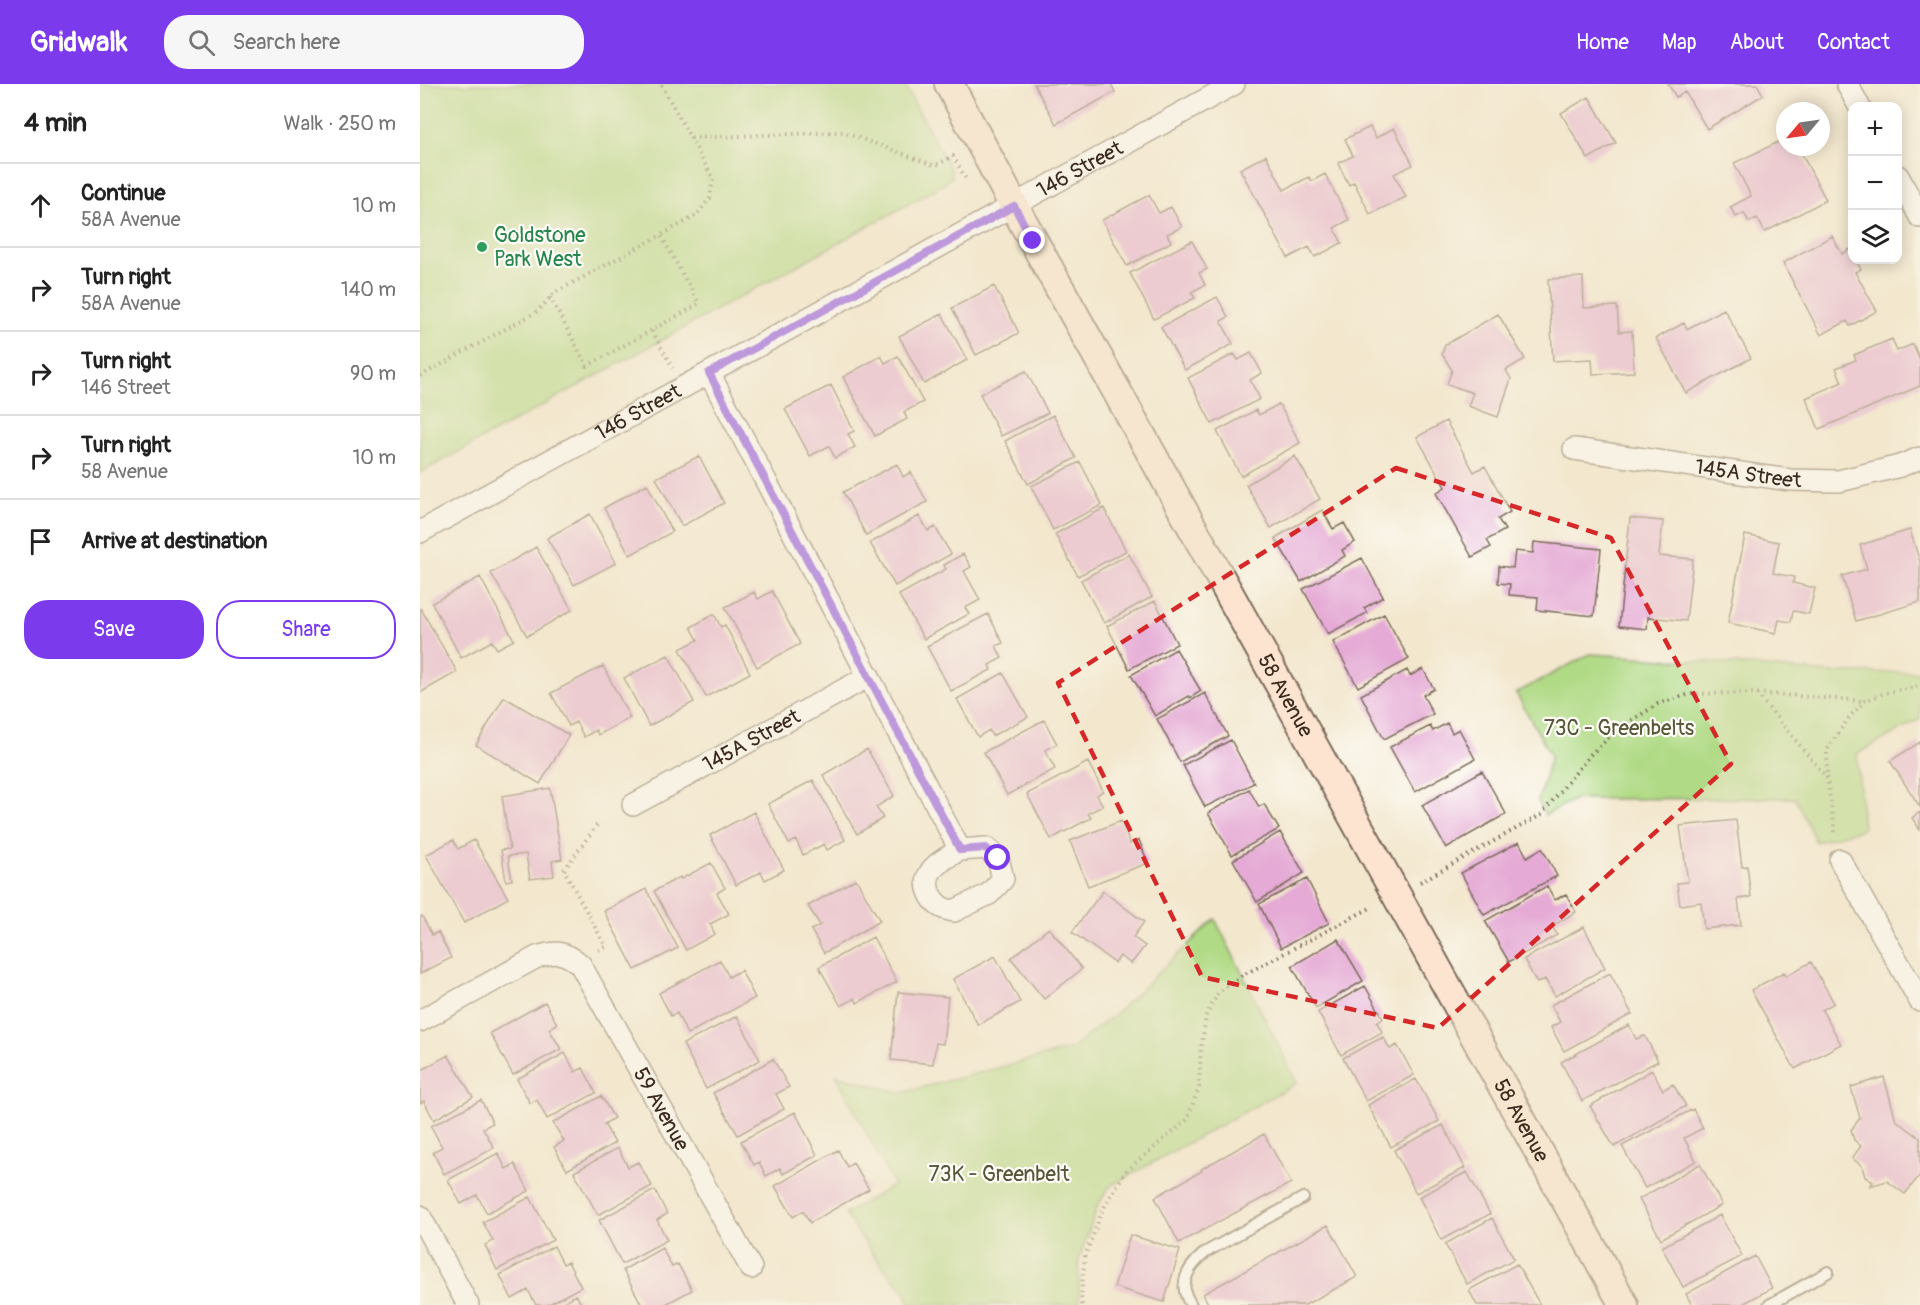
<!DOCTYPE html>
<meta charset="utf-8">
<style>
body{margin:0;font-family:Pangolin,sans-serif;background:#f6f6f6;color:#222}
.controls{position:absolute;right:18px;top:18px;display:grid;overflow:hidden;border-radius:12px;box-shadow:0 3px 15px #0003}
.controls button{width:54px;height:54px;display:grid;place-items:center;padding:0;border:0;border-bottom:2px solid #e0e0e0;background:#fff;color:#222;font:30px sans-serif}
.compass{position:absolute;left:1356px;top:18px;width:54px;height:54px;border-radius:50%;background:#fff;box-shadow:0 3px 15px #0003;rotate:241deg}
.stop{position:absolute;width:18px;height:18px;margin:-14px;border:4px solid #7c3aed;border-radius:50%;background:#fff}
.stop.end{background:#7c3aed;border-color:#fff;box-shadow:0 2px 6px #0008}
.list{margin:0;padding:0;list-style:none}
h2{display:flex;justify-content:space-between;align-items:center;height:78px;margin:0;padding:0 24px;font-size:26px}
h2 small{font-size:20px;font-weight:400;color:#767676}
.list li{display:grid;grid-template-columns:39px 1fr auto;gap:18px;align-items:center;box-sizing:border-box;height:84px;padding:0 24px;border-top:2px solid #e0e0e0}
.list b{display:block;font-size:22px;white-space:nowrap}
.list p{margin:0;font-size:20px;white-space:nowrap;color:#767676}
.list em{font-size:20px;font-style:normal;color:#767676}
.actions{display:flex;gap:12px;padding:18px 24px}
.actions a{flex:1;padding:14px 0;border:2px solid #7c3aed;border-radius:24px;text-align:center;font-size:21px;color:#7c3aed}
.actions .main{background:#7c3aed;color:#fff}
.icon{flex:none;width:33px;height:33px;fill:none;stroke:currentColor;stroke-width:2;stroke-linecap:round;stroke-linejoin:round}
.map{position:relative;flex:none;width:1500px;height:1221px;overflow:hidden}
header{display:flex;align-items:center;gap:36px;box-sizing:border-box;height:84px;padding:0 30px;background:#7c3aed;color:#fff}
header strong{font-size:28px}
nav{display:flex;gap:33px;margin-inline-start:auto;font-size:21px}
.search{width:420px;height:54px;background:#f6f6f6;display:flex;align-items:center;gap:15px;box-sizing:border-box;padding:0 21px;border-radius:24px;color:#767676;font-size:22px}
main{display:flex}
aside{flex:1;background:#fff}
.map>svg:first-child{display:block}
.green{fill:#b0da85;stroke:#768252;stroke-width:1.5}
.building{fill:#e5aad5}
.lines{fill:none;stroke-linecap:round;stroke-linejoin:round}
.lane-casing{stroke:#7b6c5c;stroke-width:14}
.street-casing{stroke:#7b6c5c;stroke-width:24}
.secondary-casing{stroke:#7b6c5c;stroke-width:32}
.path{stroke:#7b6c5c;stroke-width:4;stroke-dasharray:1.5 4.5;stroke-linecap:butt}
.lane{stroke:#fff;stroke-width:10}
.street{stroke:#fff;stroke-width:21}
.secondary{stroke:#fde4d1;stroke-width:28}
.route{stroke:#7c3aed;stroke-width:8}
.marked{fill:none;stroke:#d62828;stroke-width:4.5;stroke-dasharray:12 8;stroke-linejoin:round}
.leisure-dot{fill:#2e9e5b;stroke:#fdfcf7;stroke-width:2}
.labels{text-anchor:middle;stroke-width:4.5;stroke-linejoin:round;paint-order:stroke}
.street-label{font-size:21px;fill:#3b2a1e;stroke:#fdfcf7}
.leisure-label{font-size:21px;fill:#27864d;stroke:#fdfcf7;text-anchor:start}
.park-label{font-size:21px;fill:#585638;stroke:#fdfcf7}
</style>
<header>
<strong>Gridwalk</strong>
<div class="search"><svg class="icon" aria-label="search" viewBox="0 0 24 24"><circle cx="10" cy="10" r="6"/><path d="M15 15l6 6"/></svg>Search here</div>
<nav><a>Home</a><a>Map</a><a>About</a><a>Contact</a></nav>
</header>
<main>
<aside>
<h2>4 min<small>Walk · 250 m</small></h2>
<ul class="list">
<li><svg class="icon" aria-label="ahead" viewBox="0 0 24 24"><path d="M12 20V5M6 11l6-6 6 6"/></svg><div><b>Continue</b><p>58A Avenue</p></div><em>10 m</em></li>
<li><svg class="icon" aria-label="right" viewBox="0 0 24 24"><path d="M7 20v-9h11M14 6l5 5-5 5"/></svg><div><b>Turn right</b><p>58A Avenue</p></div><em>140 m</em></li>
<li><svg class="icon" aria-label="right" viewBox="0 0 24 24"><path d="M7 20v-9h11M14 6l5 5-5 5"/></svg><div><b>Turn right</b><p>146 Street</p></div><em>90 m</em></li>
<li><svg class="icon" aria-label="right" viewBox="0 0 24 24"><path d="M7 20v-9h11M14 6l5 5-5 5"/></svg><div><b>Turn right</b><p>58 Avenue</p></div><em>10 m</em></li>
<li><svg class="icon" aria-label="arrive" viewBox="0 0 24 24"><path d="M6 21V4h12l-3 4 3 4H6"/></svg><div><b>Arrive at destination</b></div></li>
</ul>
<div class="actions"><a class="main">Save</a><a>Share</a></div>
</aside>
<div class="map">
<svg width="1500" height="1221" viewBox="0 0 1500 1221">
<rect width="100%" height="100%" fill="#fdfcf7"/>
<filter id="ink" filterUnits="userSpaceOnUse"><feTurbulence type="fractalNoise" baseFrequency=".0167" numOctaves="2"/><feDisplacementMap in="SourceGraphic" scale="12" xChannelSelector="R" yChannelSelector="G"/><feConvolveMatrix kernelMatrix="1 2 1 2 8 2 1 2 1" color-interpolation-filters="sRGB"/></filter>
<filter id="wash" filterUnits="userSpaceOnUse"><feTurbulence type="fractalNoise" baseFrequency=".008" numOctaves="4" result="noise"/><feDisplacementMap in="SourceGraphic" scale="24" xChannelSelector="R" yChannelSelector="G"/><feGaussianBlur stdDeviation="1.35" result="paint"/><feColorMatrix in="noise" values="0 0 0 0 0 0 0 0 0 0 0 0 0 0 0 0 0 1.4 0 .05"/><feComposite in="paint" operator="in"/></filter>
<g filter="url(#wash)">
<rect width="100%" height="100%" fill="#f3e7ce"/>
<!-- green -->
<path class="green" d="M0,0H484L531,86V93L525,100L0,389Z
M1170,570L1304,579L1410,589L1500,588V635L1437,670L1443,745L1396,758L1375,714L1155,715L1125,731L1118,717L1131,672L1096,609Z
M795,835L877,999L690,1102L678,1121L659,1175V1221H490L486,1209L455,1173L425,1130L474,1101L416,991L481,1009L651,965L696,929Z"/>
<g id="blocks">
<!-- building -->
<path class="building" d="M614,0H691L695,8L636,40Z
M1248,0H1337L1343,11L1287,45L1265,8L1256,13Z
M1169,13L1196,59L1168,75L1141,29Z
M950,43L956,54L974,44L993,81L974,90L986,113L950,130L934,98L929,101L918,79L933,72L925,55Z
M1365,55V63H1378L1406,116L1345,148L1337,134L1329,138L1324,129L1316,133L1310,123L1331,112L1314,79Z
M846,71L864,106L889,93L892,97L905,90L929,136L914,144L922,159L895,173L889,163L868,174L820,85Z
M729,111L739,129L751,123L762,143L747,150L751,158L707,182L682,136Z
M1412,152L1422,170L1430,165L1432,176H1435L1441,185L1435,188L1457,227L1430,242L1427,237L1401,251L1363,179Z
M772,157L787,185L779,189L785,201L771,208L775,214L734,235L710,189Z
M1163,193L1164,224L1197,222L1199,248L1212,247L1214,288L1173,290L1172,275L1133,277L1128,195Z
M574,202L599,249L556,271L532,224Z
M797,213L808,233L801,237L813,260L765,286L741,243Z
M1304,225L1331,274L1266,309L1236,254L1264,239L1267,245Z
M522,230L547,276L504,300L479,252Z
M1078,230L1105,275L1086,286L1091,295L1078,333L1048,322L1053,309L1027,300L1032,286L1022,270L1025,261Z
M1472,255L1477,267L1493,260L1500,276V302L1399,345L1386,314L1422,298L1416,284L1436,276L1434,271Z
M831,269L842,289L830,296L840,315L792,340L768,294L814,270L818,276Z
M461,272L465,279L478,272L503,318L484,328L487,335L455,352L423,293Z
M606,287L628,329L581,352L560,310Z
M411,301L434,347L428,350L435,363L415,374L409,362L390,372L365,325Z
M859,320L880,359L821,392L797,347L836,326L839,331Z
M633,331L656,374L608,400L585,357Z
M1026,337L1054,388L1065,382L1090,428L1078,435L1085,446L1067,456L1071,463L1052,473L1016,409L1025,403L997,353Z
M279,372L304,419L262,442L236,394Z
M875,372L900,415L851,444L826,401Z
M660,378L682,421L633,446L611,402Z
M477,380L483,393L491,388L507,418L446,451L423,408Z
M227,400L252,448L210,471L184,424Z
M684,424L706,467L658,492L635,450Z
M902,426L913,445L924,439L935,458L922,466L925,472L881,498L855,454Z
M170,430L196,479L154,501L127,454Z
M499,432L508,447L515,443L531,470L475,502L450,459Z
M1210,434L1243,437L1239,472L1273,475L1266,537L1228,533L1227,545L1199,542Z
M1490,446L1500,478V518L1436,537L1422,492L1447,485L1440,461Z
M1325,451L1359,458L1353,489L1374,493L1373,499L1395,504L1389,530L1373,527L1371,538L1359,536L1356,549L1308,539Z
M1114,458L1181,465L1174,532L1117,526L1118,513L1089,511L1090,500L1078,499L1079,482L1093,484L1095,467L1113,469Z
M116,463L152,526L107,552L71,489Z
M543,470L551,483L544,487L560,516L545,524L549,530L504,555L479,511L526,485L524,481Z
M709,470L732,513L684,539L661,496Z
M942,474L963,513L944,524L947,529L908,550L883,505Z
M60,493L94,556L77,565L72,557L41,574L12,519Z
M352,507L380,560L337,583L305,523L334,508L338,515Z
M735,517L757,560L709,585L687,542Z
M1,525L37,588L0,609V526Z
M294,530L301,543L305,541L330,589L286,613L260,565L278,556L271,543Z
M568,530L583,559L576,562L582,574L569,581L571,586L531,607L507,562Z
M964,530L989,575L938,603L913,558Z
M756,565L781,607L770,614L769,612L735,632L711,591Z
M248,571L274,618L229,642L204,594Z
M183,582L210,634L178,651L176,646L164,653L156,638L149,642L131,609Z
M1003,585L1014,605L1003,611L1013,630L964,655L941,611L987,586L990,592Z
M583,589L608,633L572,652L569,646L558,653L537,615Z
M785,609L808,652L760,678L737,635Z
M84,613L149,651L120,700L56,661Z
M624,636L637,660L625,666L635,685L587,711L564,668Z
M1027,639L1032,649L1039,645L1055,675L995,708L970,663L1010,642L1013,647Z
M811,656L834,699L785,723L763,681Z
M1500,658V723L1470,677Z
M447,665L474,712L456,723L463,734L437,750L403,691Z
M668,678L683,707L677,711L683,722L668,729L671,734L631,755L607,710Z
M1062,687L1086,730L1026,764L1002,721Z
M393,696L425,756L407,766L404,760L383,771L376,756L369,760L348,720Z
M130,704L142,775L132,777L134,792L110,795L106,770L88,772L92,796L86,797L81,766L90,765L82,712Z
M829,705L839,723L844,720L859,745L812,771L788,729Z
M334,728L364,786L345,796L341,788L316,801L290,751Z
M1500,728V746L1492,734Z
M1316,736L1322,783L1327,782L1331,813L1318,815L1321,841L1284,845L1281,818L1260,821L1257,799L1268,798L1260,742Z
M701,737L710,760L719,756L728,779L668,802L650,757Z
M860,748L884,789L837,818L813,776Z
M33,756L38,765L54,756L88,814L44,839L6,771Z
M1099,758L1107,773L1122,764L1137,792L1064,831L1041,789Z
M291,779L305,804L297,809L309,830L290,840L295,850L266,866L234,807L260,793L261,795Z
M436,795L460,837L404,869L391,846L400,841L388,822Z
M887,795L909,839L861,864L839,820Z
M1127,802L1135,816L1146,810L1156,828L1132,842L1137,851L1089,878L1065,837Z
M226,805L258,864L215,886L184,827Z
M683,807L724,838L713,853L725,862L711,880L700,872L695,879L652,848Z
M2,832L12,851L18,848L31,874L0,890V833Z
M1164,843L1185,884L1135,912L1125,895L1117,899L1104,875Z
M629,844L662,885L624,915L591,874Z
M453,853L477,898L437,919L435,914L421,922L399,883Z
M918,855L943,897L896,924L872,882Z
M575,872L600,918L558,941L533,895Z
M300,876L309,893L321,886L335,914L267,950L257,929L251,932L239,909Z
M1391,878L1414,919L1402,926L1421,960L1375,985L1331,906L1364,888L1366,892Z
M1190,889L1212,930L1144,967L1131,943L1140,938L1131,921Z
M945,902L963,934L957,938L962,948L921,971L898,928Z
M478,908L528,913L523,960L516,959L513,980L471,976Z
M125,918L137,940L129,945L141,965L93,991L70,949Z
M317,932L340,976L286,1005L263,960Z
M1209,941L1216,955L1225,952L1238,977L1162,1017L1141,978Z
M963,953L970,965L977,961L994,991L946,1017L923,974Z
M145,969L155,988L163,984L176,1009L127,1035L117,1016L110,1019L97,995Z
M28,971L53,1013L14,1036L4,1017L0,1019V987Z
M353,975L369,1003L356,1010L364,1025L318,1051L293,1009Z
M1232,986L1243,1006L1253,1000L1266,1022L1194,1063L1170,1022Z
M1464,993L1476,1036L1500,1054V1091L1485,1110L1467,1097L1450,1102L1453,1098L1445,1093L1442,1082L1432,1074L1441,1062L1434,1056L1431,1046L1440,1034L1431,1003Z
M996,995L1019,1037L971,1063L948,1021Z
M181,1012L194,1034L184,1040L195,1059L147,1086L134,1063L144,1057L133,1039Z
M61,1016L73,1039L63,1044L74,1064L24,1090L13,1068L22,1063L11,1042Z
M1273,1025L1283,1044L1264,1054L1276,1077L1225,1104L1202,1062Z
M375,1028L397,1071L363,1090L360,1084L346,1092L339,1078L334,1081L321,1057Z
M1023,1041L1045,1084L996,1109L974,1066Z
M844,1050L871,1099L759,1159L735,1113L782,1087L781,1085Z
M198,1064L208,1083L218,1078L232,1102L178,1131L154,1088Z
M418,1066L427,1083L433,1079L449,1105L390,1139L383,1127L373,1133L355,1102Z
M78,1069L86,1085L95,1080L109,1107L67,1129L57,1111L41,1120L28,1096Z
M1280,1080L1302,1121L1241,1155L1219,1115Z
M1047,1088L1070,1130L1021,1156L999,1113Z
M235,1106L247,1130L237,1136L247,1156L202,1180L179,1136Z
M110,1113L133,1156L77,1186L65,1161L73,1157L63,1138Z
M1300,1131L1322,1172L1263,1203L1242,1163Z
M1072,1134L1094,1175L1047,1200L1025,1160Z
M908,1141L937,1193L885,1221H789L783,1210Z
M710,1151L760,1166L744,1218L694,1203Z
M134,1162L143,1180L148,1178L161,1203L127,1221H116L108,1206L92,1215L80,1191Z
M242,1164L252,1183L258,1180L272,1206L244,1221H222L203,1186Z
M1335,1172L1352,1204L1321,1221H1272L1266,1210Z
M1097,1180L1120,1221H1057L1049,1206Z
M156,1211L162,1221H138Z"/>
</g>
</g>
<g filter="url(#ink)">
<use href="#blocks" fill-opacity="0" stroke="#7b6c5c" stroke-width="1.5"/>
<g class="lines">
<defs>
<path id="lane" d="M771,1221C769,1217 765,1211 765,1207C762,1191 775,1177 786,1168L883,1114
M1349,1221L1408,1188"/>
<g id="street">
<path d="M1427,0L1439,22"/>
<path d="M1478,92L1500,133"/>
<path d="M289,289L540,766L566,764L578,774L583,795L569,810L534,827C522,825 517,822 511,812C498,787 522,776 540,766"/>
<path id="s1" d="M1154,365L1370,396L1419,397L1480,382L1500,374"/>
<path id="s2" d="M0,448L814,0"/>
<path id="s3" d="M213,721L449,592"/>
<path d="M1420,776L1500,917"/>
<path id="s4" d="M0,937L117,873C135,867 144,867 160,880L331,1184"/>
<path d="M0,1132L48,1221"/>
</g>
<g id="secondary">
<path id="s5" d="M529,0L594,122L1204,1221"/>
</g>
</defs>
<!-- lane casing -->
<use href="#lane" class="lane-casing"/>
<!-- street casing -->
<use href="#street" class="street-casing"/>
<!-- secondary casing -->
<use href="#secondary" class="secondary-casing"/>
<!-- path -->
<path class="path" d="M271,54L423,48L513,81L519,80L533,72L546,95
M130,213L167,282L279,220L241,151
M232,247L253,284
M0,292L118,227L134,209L276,132L290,114L293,95L241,0
M1337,610L1407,694
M177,741L144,786L186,863L179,866
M1415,748L1407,694V666L1428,635L1444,617L1465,609L1500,602
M1000,798L1121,731L1170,671L1198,645L1238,620L1270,610L1336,609L1444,617
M662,1221L661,1212L665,1172L683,1125L706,1087L767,1036L779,1003L781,964L786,932L798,909L821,892L952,823"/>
<!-- lane -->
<use href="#lane" class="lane"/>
<!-- street -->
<use href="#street" class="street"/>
<!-- secondary -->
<use href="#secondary" class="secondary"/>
</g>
</g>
<g class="lines" filter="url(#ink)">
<!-- route -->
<path class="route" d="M578,774L566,764L540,766L289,289L594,122L613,157"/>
</g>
<!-- marked area -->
<path d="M0 0H1500V1221H0ZM976,384L1191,454L1311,680L1018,944L782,893L638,599Z" fill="#f3e7ce" fill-opacity=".55" fill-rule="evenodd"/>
<path class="marked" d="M976,384L1191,454L1311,680L1018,944L782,893L638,599Z"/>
<!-- markers -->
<circle class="leisure-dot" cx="62" cy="163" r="6"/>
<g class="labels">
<!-- street labels -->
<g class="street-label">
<text dy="7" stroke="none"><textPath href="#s2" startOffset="753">146 Street</textPath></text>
<text dy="7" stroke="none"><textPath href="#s2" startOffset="249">146 Street</textPath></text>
<text dy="7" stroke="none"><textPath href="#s1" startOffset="176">145A Street</textPath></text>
<text dy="7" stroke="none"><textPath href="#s5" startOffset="698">58 Avenue</textPath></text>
<text dy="7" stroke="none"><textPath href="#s3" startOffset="135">145A Street</textPath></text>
<text dy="7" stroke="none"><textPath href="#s4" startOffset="346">59 Avenue</textPath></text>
<text dy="7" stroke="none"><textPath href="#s5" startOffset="1184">58 Avenue</textPath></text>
</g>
<!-- leisure labels -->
<g class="leisure-label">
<text x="74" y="158">Goldstone<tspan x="74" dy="24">Park West</tspan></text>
</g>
<!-- park labels -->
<g class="park-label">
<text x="1199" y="651">73C - Greenbelts</text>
<text x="579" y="1097">73K - Greenbelt</text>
</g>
</g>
</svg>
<div class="controls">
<button>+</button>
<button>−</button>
<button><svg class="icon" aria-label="layers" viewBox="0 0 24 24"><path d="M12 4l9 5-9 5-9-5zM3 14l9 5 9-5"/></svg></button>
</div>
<svg class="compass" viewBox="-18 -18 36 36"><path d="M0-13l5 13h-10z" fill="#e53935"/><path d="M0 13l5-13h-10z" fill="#767676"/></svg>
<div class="stop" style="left:578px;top:774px"></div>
<div class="stop end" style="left:613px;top:157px"></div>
</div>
</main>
